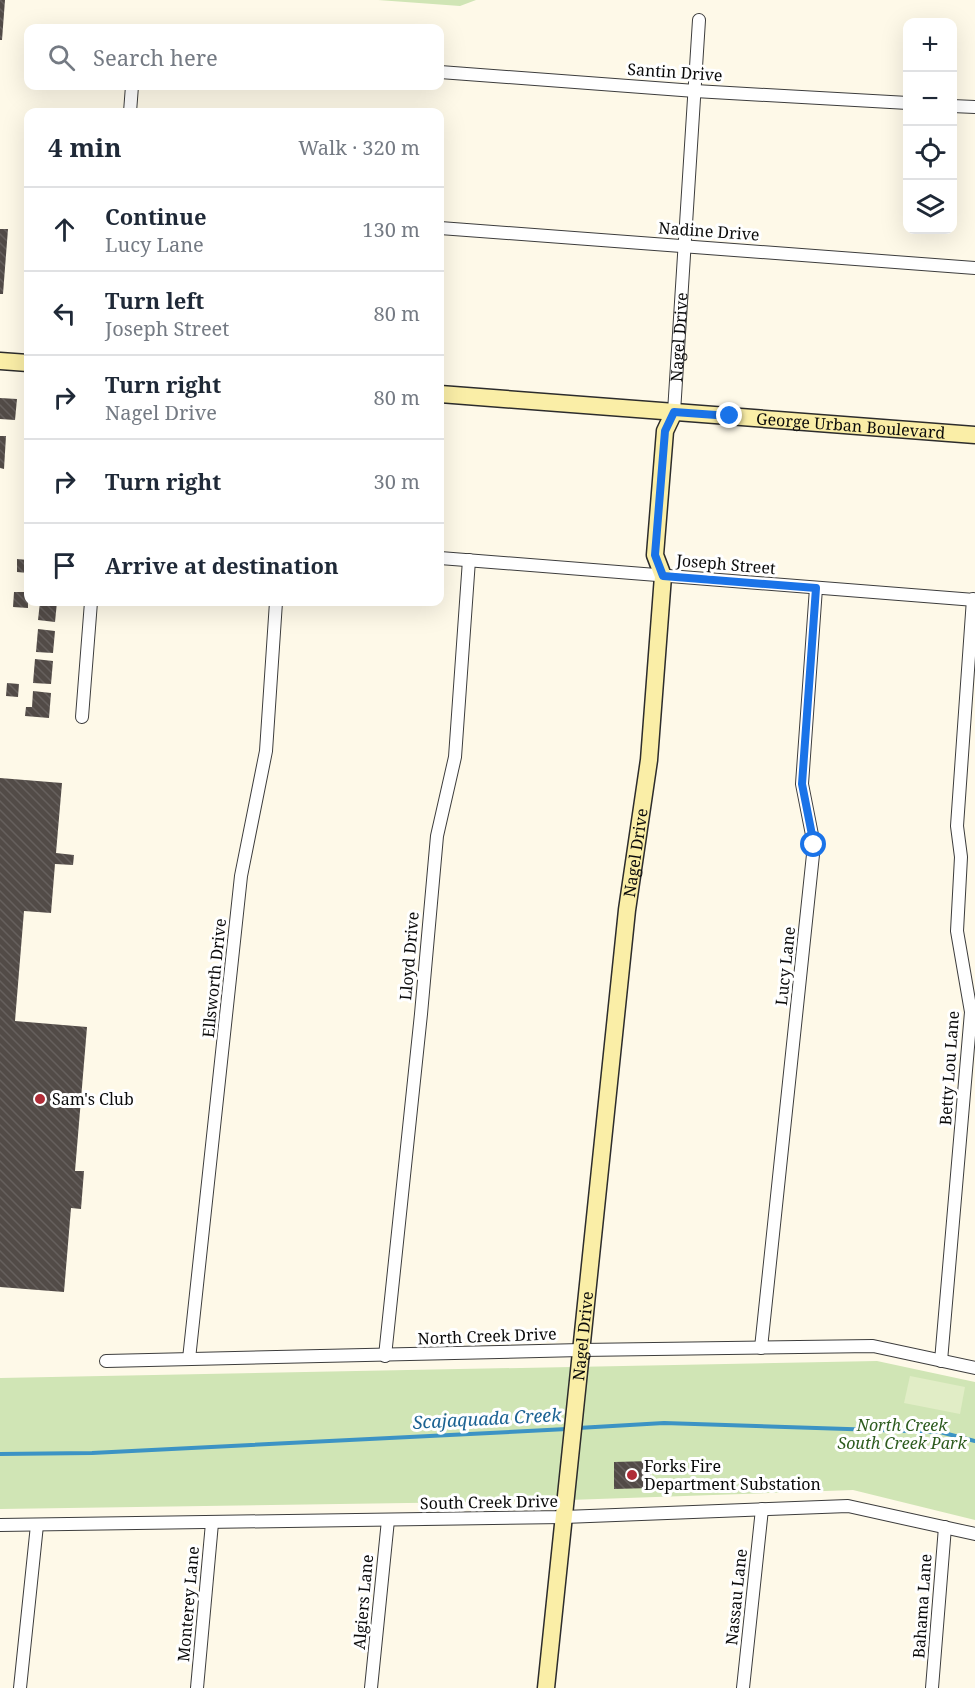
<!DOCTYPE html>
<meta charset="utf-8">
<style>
body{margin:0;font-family:"Noto Serif",serif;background:#f2f2f3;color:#1f2937}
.controls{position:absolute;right:18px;top:18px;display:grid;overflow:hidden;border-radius:12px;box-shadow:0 6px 24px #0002}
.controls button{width:54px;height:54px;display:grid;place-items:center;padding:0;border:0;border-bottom:2px solid #e0e1e3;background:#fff;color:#1f2937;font:30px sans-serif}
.stop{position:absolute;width:18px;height:18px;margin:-14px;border:4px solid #1a73e8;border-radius:50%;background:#fff}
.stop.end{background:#1a73e8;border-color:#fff;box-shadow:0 2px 6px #0008}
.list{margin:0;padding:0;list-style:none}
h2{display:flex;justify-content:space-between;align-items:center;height:78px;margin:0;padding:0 24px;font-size:26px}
h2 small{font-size:20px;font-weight:400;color:#747a83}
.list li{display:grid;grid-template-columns:39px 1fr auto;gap:18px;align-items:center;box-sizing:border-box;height:84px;padding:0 24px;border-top:2px solid #e0e1e3}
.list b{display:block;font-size:22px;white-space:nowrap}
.list p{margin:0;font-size:20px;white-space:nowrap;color:#747a83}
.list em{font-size:20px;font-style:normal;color:#747a83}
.icon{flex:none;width:33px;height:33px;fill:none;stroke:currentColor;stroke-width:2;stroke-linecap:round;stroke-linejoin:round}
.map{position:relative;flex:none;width:975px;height:1688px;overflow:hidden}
.search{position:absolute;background:#fff;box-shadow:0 6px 24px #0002;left:24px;top:24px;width:420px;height:66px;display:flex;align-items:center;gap:15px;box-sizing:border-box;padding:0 21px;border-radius:12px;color:#747a83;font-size:22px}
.panel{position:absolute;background:#fff;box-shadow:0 6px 24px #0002;left:24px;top:108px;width:420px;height:498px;border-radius:12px}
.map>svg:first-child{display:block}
.park{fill:#d0e5b5}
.pitch{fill:#e1edc6}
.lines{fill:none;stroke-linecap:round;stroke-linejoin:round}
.stream{stroke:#3c93c4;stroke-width:4}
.building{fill:url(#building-back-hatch)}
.street-casing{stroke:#3d3d3d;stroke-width:14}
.secondary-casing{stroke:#2c2c2c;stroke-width:19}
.street{stroke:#fff;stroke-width:12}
.secondary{stroke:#faeea7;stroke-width:16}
.route{stroke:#1a73e8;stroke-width:8}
.poi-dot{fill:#b02c37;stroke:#fff;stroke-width:2}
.labels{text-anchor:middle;stroke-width:6;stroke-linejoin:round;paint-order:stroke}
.street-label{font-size:16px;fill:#0a0a0a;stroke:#fff}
.poi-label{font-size:16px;fill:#0a0a0a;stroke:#fff;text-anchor:start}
.park-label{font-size:16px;font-style:italic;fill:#2e5c1f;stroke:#fff}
.water-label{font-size:18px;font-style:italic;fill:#1c6393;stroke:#fff}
</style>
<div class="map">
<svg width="975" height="1688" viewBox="0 0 975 1688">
<defs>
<pattern id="building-back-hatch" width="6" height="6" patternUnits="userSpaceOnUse" patternTransform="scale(1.5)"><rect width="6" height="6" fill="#524b47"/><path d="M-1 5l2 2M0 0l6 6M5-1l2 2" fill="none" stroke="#66605d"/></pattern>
</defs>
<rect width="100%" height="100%" fill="#fef9e8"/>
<!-- park -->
<path class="park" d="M378,0H476L460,6Z
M877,1361L975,1382V1520L853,1490L540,1501L0,1509V1378Z"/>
<!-- pitch -->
<path class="pitch" d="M910,1376L965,1387L960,1414L904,1403Z"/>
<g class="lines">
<!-- stream -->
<path class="stream" d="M578,1428L664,1423L940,1432L975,1441
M0,1454L92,1453L567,1429"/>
</g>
<!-- building -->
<path class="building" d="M0,0H5L2,40H0Z
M0,229H8L3,294H0Z
M0,398L17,399L15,420L0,419Z
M0,436H6L4,469L0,468Z
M17,559L28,560V573L17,572Z
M14,592H28V608L13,607Z
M40,602H57L55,622L38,620Z
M38,629L55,631L53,653L36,652Z
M35,659L53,661L51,684L33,683Z
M7,683L19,684L18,697L6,696Z
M33,691L51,693L49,718L25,716L26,707H32Z
M0,778L62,783L56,853L74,855L73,865L55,864L51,913L24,911L15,1021L87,1027L75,1171H84L81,1209L71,1208L64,1292L0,1287Z
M651,1461V1488L614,1489V1462Z"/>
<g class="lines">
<defs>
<g id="street">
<path d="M440,72L695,91L908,103"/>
<path d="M952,106L975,107"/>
<path d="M130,112L132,86"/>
<path d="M440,228L975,268"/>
<path id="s1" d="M674,412L699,20"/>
<path d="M440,558L975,600"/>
<path d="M82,717L91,602"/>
<path d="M761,1348L814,845L802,784L816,588"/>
<path d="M385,1356L421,1014L437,836L455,757L469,560"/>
<path d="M189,1359L241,876L266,751L276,602"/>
<path d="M106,1361L581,1350L873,1346L975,1368"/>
<path d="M941,1361L971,1012L957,931L961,857L957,826L973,599"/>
<path d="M0,1525L564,1517L848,1506L975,1534"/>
<path d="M20,1688L37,1525"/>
<path d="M197,1688L212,1523"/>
<path d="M371,1688L388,1520"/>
<path d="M743,1688L762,1509"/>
<path d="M932,1688L945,1527"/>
</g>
<g id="secondary">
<path d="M0,361L28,363"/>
<path id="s2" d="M440,394L975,435"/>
<path id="s3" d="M546,1688L627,910L649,760L663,576L655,555L665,431L674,412"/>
</g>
</defs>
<!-- street casing -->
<use href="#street" class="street-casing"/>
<!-- secondary casing -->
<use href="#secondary" class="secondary-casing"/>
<!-- street -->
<use href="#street" class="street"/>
<!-- secondary -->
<use href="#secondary" class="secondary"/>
</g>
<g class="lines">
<!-- route -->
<path class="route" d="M730,416L674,412L665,431L655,555L663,576L816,588L802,784L814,845"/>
</g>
<!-- markers -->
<g class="poi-dot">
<circle cx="40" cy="1099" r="6"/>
<circle cx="632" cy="1475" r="6"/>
</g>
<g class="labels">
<!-- street labels -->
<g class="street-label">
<text transform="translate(675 72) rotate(4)" y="6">Santin Drive</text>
<text transform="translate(709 231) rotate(4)" y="6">Nadine Drive</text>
<text dy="6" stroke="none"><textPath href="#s1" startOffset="75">Nagel Drive</textPath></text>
<text dy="6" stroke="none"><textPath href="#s2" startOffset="412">George Urban Boulevard</textPath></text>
<text transform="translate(726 564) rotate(5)" y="6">Joseph Street</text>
<text dy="6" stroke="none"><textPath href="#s3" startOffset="840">Nagel Drive</textPath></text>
<text transform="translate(409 956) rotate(-85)" y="6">Lloyd Drive</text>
<text transform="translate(785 966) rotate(-84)" y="6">Lucy Lane</text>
<text transform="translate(214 978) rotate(-84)" y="6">Ellsworth Drive</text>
<text transform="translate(949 1068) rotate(-86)" y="6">Betty Lou Lane</text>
<text transform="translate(487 1336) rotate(-2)" y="6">North Creek Drive</text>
<text dy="6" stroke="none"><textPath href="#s3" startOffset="354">Nagel Drive</textPath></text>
<text transform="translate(489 1502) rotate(-1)" y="6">South Creek Drive</text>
<text transform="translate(736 1597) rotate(-84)" y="6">Nassau Lane</text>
<text transform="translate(363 1602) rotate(-85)" y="6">Algiers Lane</text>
<text transform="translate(188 1604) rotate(-85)" y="6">Monterey Lane</text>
<text transform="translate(922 1606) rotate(-86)" y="6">Bahama Lane</text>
</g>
<!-- poi labels -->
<g class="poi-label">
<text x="52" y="1105">Sam's Club</text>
<text x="644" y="1472">Forks Fire<tspan x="644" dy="18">Department Substation</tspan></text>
</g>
<!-- park labels -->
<g class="park-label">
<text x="902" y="1431">North Creek<tspan x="902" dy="18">South Creek Park</tspan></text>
</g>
<!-- water labels -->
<g class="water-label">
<text transform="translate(487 1419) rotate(-3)" y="6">Scajaquada Creek</text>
</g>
</g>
</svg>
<div class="controls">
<button>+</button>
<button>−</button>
<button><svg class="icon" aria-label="locate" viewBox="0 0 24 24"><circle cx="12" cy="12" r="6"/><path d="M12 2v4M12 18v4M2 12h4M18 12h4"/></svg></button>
<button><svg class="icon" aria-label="layers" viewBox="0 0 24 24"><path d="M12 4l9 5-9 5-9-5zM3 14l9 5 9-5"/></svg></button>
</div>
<div class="stop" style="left:814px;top:845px"></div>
<div class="stop end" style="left:730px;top:416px"></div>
<div class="search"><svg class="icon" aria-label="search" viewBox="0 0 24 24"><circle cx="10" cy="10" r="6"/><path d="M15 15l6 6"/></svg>Search here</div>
<section class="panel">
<h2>4 min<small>Walk · 320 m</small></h2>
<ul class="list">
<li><svg class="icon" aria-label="ahead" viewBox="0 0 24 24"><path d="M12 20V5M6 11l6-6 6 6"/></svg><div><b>Continue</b><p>Lucy Lane</p></div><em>130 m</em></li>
<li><svg class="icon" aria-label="left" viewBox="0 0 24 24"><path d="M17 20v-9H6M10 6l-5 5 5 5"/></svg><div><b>Turn left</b><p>Joseph Street</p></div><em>80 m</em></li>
<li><svg class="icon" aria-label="right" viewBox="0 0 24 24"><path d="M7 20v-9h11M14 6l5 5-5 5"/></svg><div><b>Turn right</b><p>Nagel Drive</p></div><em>80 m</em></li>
<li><svg class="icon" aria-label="right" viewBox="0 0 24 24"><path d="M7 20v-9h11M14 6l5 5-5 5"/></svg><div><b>Turn right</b></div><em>30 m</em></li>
<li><svg class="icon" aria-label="arrive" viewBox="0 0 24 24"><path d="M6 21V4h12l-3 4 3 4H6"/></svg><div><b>Arrive at destination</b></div></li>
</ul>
</section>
</div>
